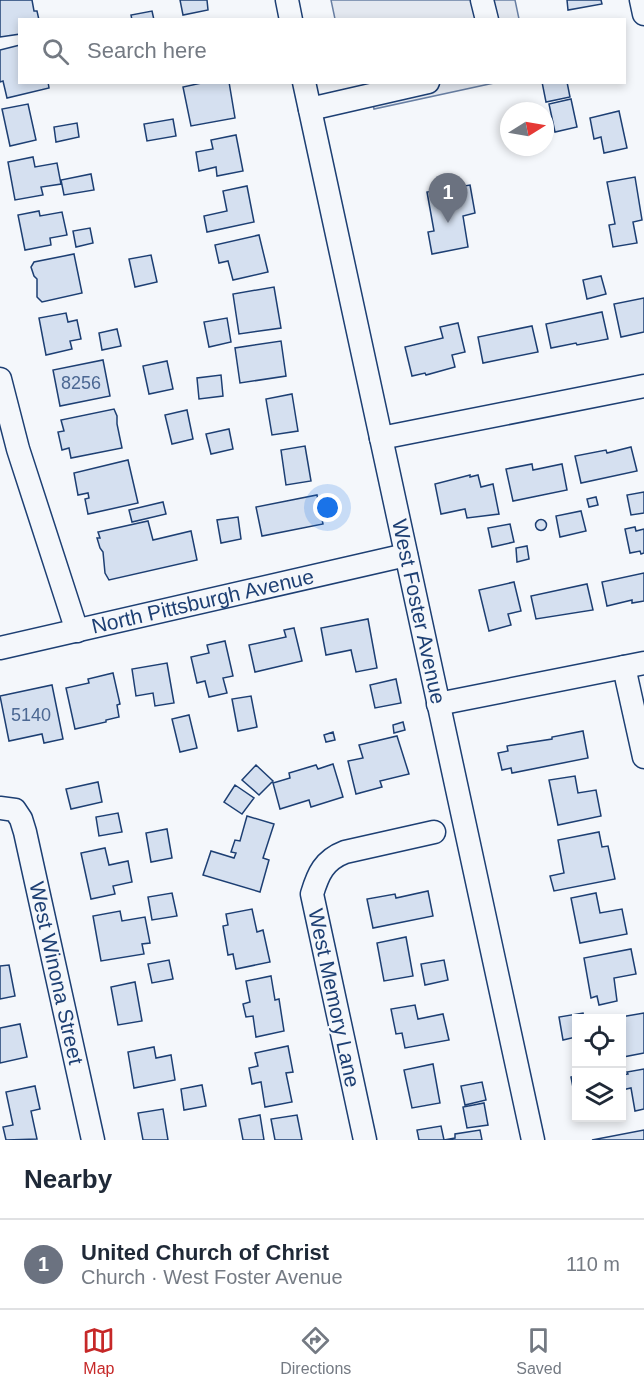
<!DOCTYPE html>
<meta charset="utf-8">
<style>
body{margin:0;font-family:Arial,sans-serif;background:#f6f6f7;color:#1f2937}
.controls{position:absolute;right:18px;bottom:18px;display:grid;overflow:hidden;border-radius:0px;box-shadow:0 3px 9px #0003}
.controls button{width:54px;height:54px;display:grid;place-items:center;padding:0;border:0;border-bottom:2px solid #e0e1e3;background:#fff;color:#1f2937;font:30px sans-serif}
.compass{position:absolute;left:500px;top:102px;width:54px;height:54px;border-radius:50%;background:#fff;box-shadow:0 3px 9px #0003;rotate:79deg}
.you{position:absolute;left:328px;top:508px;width:21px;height:21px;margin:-15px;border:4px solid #fff;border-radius:50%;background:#1a73e8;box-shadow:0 0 0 9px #1a73e833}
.badge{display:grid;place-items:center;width:39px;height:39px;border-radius:50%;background:#c62828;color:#fff;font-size:20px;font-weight:700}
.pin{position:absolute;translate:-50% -50px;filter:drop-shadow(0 2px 3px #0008)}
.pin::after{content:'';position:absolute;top:32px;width:21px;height:18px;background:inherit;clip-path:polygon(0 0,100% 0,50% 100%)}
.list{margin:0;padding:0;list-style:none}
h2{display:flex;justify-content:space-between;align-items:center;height:78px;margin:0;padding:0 24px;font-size:26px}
h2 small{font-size:20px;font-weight:400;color:#747a83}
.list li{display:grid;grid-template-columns:39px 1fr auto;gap:18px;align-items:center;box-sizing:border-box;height:90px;padding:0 24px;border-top:2px solid #e0e1e3}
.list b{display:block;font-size:22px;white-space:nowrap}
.list p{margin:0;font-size:20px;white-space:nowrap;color:#747a83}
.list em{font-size:20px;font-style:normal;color:#747a83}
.icon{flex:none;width:33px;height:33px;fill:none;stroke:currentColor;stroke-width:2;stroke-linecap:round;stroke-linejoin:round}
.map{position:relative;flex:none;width:644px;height:1140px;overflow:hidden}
.search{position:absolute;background:#fff;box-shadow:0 3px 9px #0003;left:18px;right:18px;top:18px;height:66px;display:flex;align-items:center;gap:15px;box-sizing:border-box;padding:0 21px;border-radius:0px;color:#747a83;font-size:22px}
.sheet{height:168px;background:#fff}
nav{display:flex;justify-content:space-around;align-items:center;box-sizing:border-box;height:84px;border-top:2px solid #e0e1e3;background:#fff;font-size:16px;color:#747a83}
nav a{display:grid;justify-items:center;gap:3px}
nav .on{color:#c62828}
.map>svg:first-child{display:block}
.parking{fill:#e3e8f0;stroke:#687fa3;stroke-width:1.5}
.building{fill:#d5e0f0;stroke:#1d3f73;stroke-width:1.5}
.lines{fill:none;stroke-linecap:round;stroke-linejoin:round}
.minor-casing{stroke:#1d3f73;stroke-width:25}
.minor{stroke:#f4f7fb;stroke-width:22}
.labels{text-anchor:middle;stroke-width:4.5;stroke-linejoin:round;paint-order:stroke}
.number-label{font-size:18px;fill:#4b6792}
.street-label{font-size:21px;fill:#1d3f73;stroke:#f4f7fb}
</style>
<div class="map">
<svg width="644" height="1140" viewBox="0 0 644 1140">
<rect width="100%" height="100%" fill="#f4f7fb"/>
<!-- parking -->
<path class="parking" d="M331,0H515L519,19H335Z
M369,82L494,83L374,109Z"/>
<!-- building -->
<path class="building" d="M0,0H32L34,11H37L39,20H20V34L0,37Z
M180,0H207L208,10L183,15Z
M567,0H601L602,4L568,10Z
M152,11L154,20H132L131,15Z
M20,45V82H48L49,88L7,98L3,81L0,82V50Z
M206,82H229L235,118L191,126L183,87Z
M542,82H567L570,97L546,102Z
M571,99L577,127L555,132L549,104Z
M28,104L36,140L10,146L2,109Z
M619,111L627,148L604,153L601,137L594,139L590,118Z
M173,119L176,136L147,141L144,124Z
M77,123L79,137L56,142L54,127Z
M236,135L243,171L217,176L216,167L199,171L196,152L213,149L211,140Z
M33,157L35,167L57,163L61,184L41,187L43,195L15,200L8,162Z
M91,174L94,190L64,195L61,180Z
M635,177L642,220L633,222L637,243L613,247L609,225L615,224L607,182Z
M470,185L475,213L463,216L468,247L432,254L428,232L434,231L427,192Z
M247,186L254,222L207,232L204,216L227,211L223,191Z
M39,211L40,216L62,212L67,235L50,238L51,245L25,250L18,215Z
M90,228L93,243L76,247L73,231Z
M259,235L268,272L233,280L228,261L219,263L215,245Z
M74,254L82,293L42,302L37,297V279L34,276L31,267L34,262Z
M151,255L157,282L135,287L129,259Z
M601,276L606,294L587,299L583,280Z
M274,287L281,328L239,334L233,294Z
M644,298V332L621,337L614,304Z
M602,312L608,339L577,345L576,343L551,348L546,324Z
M66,313L68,322L77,320L81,339L70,341L72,349L46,355L39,318Z
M227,318L231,342L209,347L204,322Z
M458,323L465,352L452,355L455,367L426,375L425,373L412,376L405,347L443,338L440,327Z
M532,326L538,352L483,363L478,337Z
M117,329L121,346L102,350L99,333Z
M281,341L286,376L240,383L235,348Z
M103,360L110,396L60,406L53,370Z
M167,361L173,389L149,394L143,366Z
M221,375L223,396L199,399L197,378Z
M292,394L298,431L272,435L266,399Z
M114,409L117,416V424L122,448L71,458L69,448L62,450L58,432L64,431L61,420Z
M187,410L193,439L172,444L165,415Z
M229,429L233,449L211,454L206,434Z
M305,446L311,481L286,485L281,450Z
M631,447L637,471L581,483L575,456L606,450L607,453Z
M128,460L138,503L88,514L85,499L89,498L88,493L78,495L74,473Z
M532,464L533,470L562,464L567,490L513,501L506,469Z
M470,475V477L478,475L481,487L493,484L499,514L467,518L465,509L441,514L435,484Z
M644,492V513L631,515L627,495Z
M317,495L323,524L262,536L256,507Z
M596,497L598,505L589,507L587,499Z
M163,502L166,514L132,522L129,510Z
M581,511L586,531L560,537L556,516Z
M238,517L241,539L221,543L217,520Z
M535.5 525a5.5 5.5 0 1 1 11 0a5.5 5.5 0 1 1-11 0Z
M148,521L153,540L191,531L197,560L109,580L105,573L103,552L100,548L97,538H100L98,532Z
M510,524L514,542L492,547L488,528Z
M635,527L636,531L644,529V553L641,554L640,551L630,553L625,529Z
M527,546L529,559L517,562L516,548Z
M644,573V601L632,603V600L607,606L602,582Z
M514,582L521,611L508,614L511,625L489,631L479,590Z
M587,584L593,610L536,619L531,596Z
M368,619L377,668L356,672L351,650L326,655L321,628Z
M294,628L302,661L255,672L249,645L286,637L284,630Z
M225,641L233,676L223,678L227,693L209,697L205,681L197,683L191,657L209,653L207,645Z
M167,663L174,703L155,706L153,693L136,696L132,669Z
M113,673L120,704L117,705L119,717L106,720V722L75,729L66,688L89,683L88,679Z
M396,679L401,703L375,708L370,685Z
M52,685L63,739L44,743L42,734L9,741L0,696Z
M251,696L257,727L238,731L232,699Z
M189,715L197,748L180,752L172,719Z
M403,722L405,730L394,733L393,725Z
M583,731L588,758L512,773L511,768L502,770L498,753L508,751L507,746L552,739V737Z
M333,732L335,740L326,742L324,735Z
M397,736L409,774L380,781L382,787L356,794L348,761L363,758L359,745Z
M333,764L343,797L311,807L309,800L280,809L273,783L290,778L289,773L316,765L318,769Z
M256,765L273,781L259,795L242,780Z
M575,776L578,793L596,790L601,816L558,825L549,780Z
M98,782L102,802L71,809L66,789Z
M235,785L254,798L242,814L224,802Z
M118,813L122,832L99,836L96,817Z
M247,816L274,824L263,858L269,860L260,892L203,875L211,851L234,858L236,853L231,852L235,840L240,841Z
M167,829L172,858L151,862L146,833Z
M599,832L602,847L608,846L615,879L554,891L550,876L564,873L558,840Z
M105,848L109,865L128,861L132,882L113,886L115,894L91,899L81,853Z
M428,891L433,916L373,928L367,899L395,894L396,898Z
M172,893L177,916L152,920L148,897Z
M596,893L600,913L622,909L627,934L580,943L571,898Z
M252,909L257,932L263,930L270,962L236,969L233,954L228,955L223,926L228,925L226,914Z
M120,911L122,921L145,917L150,943L142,944L144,954L101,961L93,916Z
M406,937L413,976L384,981L377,943Z
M631,949L636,974L614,978L617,1001L599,1005L597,996L591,998L584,958Z
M169,960L173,979L152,983L148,964Z
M444,960L448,980L425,985L421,964Z
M9,965L15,996L0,999V966Z
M271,976L275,1000L279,999L284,1031L256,1037L253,1016L246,1017L243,1004L250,1002L246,981Z
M135,982L142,1021L118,1025L111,987Z
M415,1005L418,1019L443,1014L449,1040L405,1048L402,1033L396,1034L391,1009Z
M583,1013L584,1018H576V1037L563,1040L559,1017Z
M644,1013V1053L623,1057L622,1018H615Z
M20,1024L27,1057L0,1063V1028Z
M288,1046L293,1072L286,1073L292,1102L265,1107L261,1082L252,1084L249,1068L258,1066L255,1053Z
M154,1047L156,1058L171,1055L175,1080L134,1088L128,1052Z
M433,1064L440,1103L412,1108L404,1070Z
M644,1069V1109L635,1111L631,1088L622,1090V1075L628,1074L627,1072Z
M576,1076V1098H575L571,1077Z
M482,1082L486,1100L465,1105L461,1086Z
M202,1085L206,1106L184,1110L181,1089Z
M35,1086L40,1109L31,1111L37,1139L6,1140L3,1127L13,1125L6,1092Z
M484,1103L488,1125L467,1128L463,1107Z
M163,1109L168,1140H143L138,1113Z
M260,1115L264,1140H243L239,1119Z
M297,1115L302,1140H275L271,1119Z
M441,1126L444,1140L455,1138V1134L480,1130L482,1140H419L417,1130Z
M644,1130V1140H592Z"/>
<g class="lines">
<defs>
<g id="minor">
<path d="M287,0L291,20"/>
<path d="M482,0L487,20"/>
<path d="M641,0L644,14"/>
<path id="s1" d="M304,82L533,1140"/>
<path d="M310,109L428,82"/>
<path d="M0,379L18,449L77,631"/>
<path d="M381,438L644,386"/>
<path id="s2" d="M0,648L406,555"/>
<path d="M624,667L644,757"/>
<path d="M438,704L644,663"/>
<path id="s3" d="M0,808L15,810L21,819L25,832L93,1140"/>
<path d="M365,1140L312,894C318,874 324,860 345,852L434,832"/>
</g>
</defs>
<!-- minor casing -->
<use href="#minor" class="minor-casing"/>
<!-- minor -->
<use href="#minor" class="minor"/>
</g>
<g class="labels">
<!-- number labels -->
<g class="number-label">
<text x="81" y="389">8256</text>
<text x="31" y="721">5140</text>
</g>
<!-- street labels -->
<g class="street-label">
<text dy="7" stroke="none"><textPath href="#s2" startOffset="208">North Pittsburgh Avenue</textPath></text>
<text dy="7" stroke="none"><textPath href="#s1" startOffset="542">West Foster Avenue</textPath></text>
<text dy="7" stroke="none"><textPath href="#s3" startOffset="184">West Winona Street</textPath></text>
<text transform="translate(334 998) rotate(78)" y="7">West Memory Lane</text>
</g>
</g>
</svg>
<div class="controls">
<button><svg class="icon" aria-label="locate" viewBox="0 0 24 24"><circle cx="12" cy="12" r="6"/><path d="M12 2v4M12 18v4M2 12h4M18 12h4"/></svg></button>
<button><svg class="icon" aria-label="layers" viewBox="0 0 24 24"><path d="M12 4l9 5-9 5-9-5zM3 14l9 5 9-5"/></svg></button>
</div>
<svg class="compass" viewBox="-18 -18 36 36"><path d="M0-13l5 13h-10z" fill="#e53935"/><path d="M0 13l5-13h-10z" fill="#747a83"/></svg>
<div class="you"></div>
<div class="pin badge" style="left:448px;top:223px;background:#6b7280">1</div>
<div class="search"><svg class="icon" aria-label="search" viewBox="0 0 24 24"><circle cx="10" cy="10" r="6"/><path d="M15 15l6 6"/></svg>Search here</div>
</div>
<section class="sheet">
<h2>Nearby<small></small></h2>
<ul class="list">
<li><span class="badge" style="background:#6b7280">1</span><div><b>United Church of Christ</b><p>Church · West Foster Avenue</p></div><em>110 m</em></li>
</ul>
</section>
<nav>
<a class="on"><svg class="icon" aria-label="map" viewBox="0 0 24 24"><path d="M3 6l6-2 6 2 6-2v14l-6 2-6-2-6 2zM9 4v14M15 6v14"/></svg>Map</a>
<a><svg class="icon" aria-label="directions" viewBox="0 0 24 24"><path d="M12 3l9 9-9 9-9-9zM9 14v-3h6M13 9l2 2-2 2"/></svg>Directions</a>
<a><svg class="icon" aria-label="saved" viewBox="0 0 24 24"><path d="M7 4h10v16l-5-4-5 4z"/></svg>Saved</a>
</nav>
